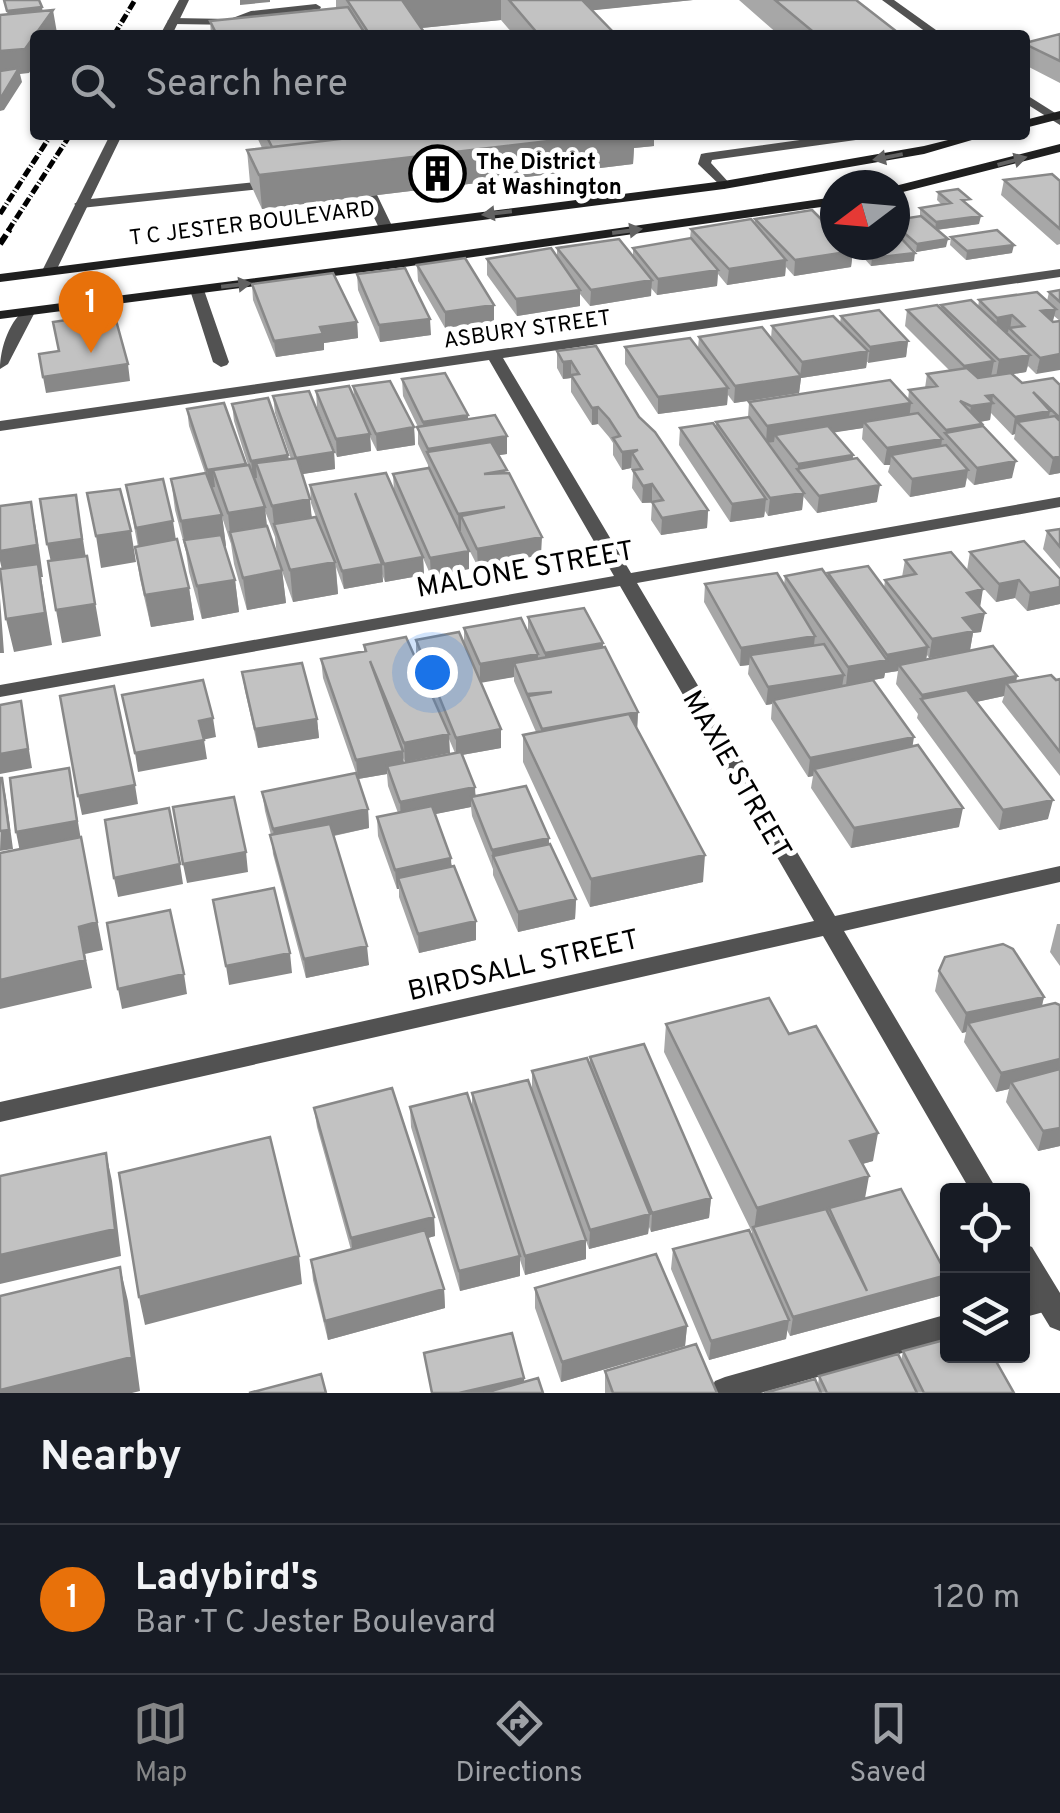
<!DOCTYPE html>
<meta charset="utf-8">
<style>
body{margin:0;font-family:Overpass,sans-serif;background:#242831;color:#f1f3f6}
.controls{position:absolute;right:30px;bottom:30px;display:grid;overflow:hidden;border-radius:10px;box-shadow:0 2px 8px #0004}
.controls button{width:90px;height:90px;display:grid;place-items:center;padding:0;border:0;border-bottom:2px solid #363941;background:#171b24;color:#f1f3f6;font:50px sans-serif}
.compass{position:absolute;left:820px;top:170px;width:90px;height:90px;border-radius:50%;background:#171b24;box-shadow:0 2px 8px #0004;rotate:254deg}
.you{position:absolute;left:432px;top:672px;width:35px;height:35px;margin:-25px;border:8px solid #fff;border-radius:50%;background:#1a73e8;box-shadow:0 0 0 15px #1a73e833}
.badge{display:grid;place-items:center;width:65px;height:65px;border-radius:50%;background:#858687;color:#fff;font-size:32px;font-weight:700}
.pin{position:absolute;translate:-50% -82px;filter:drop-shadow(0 2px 5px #0008)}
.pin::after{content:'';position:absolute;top:52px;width:35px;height:30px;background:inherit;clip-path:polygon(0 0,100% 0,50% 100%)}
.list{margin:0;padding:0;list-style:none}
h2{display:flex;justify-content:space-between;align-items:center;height:130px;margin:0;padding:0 40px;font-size:42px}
h2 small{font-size:32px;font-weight:400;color:#9ea1a6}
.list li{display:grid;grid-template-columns:65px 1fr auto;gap:30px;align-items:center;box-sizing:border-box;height:150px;padding:0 40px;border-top:2px solid #363941}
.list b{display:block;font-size:38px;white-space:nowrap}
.list p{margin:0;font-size:32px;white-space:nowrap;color:#9ea1a6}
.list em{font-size:32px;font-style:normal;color:#9ea1a6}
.icon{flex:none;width:55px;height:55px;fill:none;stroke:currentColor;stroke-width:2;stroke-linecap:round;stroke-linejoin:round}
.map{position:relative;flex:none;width:1060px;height:1393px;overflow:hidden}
.search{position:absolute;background:#171b24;box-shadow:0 2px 8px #0004;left:30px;right:30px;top:30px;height:110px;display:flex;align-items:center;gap:25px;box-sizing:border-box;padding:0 35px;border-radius:10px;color:#9ea1a6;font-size:38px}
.sheet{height:280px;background:#171b24}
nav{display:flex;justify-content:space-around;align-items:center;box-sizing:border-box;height:140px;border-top:2px solid #363941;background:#171b24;font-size:28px;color:#9ea1a6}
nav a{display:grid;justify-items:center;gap:5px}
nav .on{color:#858687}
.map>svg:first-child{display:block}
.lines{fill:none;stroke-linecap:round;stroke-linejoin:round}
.lane{fill:#525252;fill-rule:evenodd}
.street{fill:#525252;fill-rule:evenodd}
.secondary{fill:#1f1f1f;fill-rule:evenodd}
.rail-far1{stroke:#000;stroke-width:5;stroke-dasharray:9 2.5 1 2.5;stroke-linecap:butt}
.rail{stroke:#000;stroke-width:6;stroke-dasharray:11 4 2.5 4;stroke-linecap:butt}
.wall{fill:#a7a7a7;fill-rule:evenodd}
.shaded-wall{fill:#888}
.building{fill:#c2c2c2;stroke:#888;stroke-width:2.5}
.oneway{fill:#626262}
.labels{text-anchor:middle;stroke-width:10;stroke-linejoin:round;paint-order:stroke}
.far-poi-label{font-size:22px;font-weight:bold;fill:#000;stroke:#fff;text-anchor:start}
.far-street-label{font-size:22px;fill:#000;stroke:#fff}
.street-label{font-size:28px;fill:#000;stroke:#fff}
</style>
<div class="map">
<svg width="1060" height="1393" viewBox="0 0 1060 1393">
<rect width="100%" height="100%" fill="#fff"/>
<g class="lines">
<!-- lane -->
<path class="lane" d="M316,4L321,7L320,9L253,17L237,25L173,24L167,21L173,18L230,19L251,11Z
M836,135H869L863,139L712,160L711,163L731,185L724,189L698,164L701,154L706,153Z
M354,169L366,172L393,228L391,231L379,228L352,172Z
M275,180L280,181V187L81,208L74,204L81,200Z
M197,286L204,290L229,362L227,365L221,367L213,362L190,290Z
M1048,1287L1058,1290V1308L1022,1318V1293Z
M948,1314V1340L761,1393H712L710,1390L715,1381L725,1377Z"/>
<!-- street -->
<path class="street" d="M179,0H189L172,35H160Z
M882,0H894L943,35H930Z
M1025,94L1060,116V125L1025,103Z
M110,135H122L56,271L44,274L42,271Z
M1060,269V277L503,358L631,573L1060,497V507L637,583L835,916L1060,866V882L844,931L997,1190H970L823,936L0,1122V1102L814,921L620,586L0,697V685L614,576L489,360L0,431V421Z
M28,308L35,312L8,364L0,369C0,348 10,318 28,308Z
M1022,1243L1032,1247L1060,1293V1331L1050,1327L1022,1281Z"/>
<!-- secondary -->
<path class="secondary" d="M1060,111V119L1025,128V120Z
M968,135H989L924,154L724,189L0,282V274L724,181L924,146Z
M1060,144V152L895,194V186Z
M835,197V205L404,267L0,319V311L404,259Z"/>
<!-- rail-far1 -->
<path class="rail-far1" d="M114,35L135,0
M0,214L51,135
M8,231L70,135"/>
<!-- rail -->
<path class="rail" d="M0,244L10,229"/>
</g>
<!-- wall -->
<path class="wall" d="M336,0H693L592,10L616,35H514L501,20L421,28L426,35H211L210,21L336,8Z
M739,0H856L901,35H779Z
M1060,34V83L1025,65V43Z
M256,135H661L654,136V146L634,148L633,164L262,209L250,183L247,150L262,148Z
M1004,180L1060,181V244L1057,245L1001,195Z
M938,192L969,206L979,224L937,230L946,247L916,252L905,242L914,261L871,266L854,247V245H895V220L920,216V208L942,205L937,200Z
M755,219L853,251L851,267L794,276L786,267L785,276L727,285L718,274L717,286L657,295L651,288V296L590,306L580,294V306L517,316L487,275V259L557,257V248L633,256V248L690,238L691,229L755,224Z
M951,237L1012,253L966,260L950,245Z
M417,265L494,305V321L445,328L418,281Z
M357,274L431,335L380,342L358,290Z
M252,284L357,322L358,338L324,343V350L276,357L253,300Z
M1060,290V321L1054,316L1036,374L1028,366L1026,372L1013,374L1022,383L1060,385V473L1049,475L1014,439L1015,434L1012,435L991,413L990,420L980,422L982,427L1012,478L974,485L967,478L965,487L910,497L888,472L890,465H884L862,439L863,428L834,432L853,455V459L877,502L817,513L803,496L802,510L768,516L765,511L764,517L730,522L679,445L680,428L716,426V422L748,417L749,402L908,400L909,390L925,388L927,374L950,371L905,326L907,310L941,309V305L978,307L979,300L1047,301L1049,292Z
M841,316L908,341L906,357L867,362L866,368L801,378L799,393L734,403L728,395L727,405L658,414L625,364V347L698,348L699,337L771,338L772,326L840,323Z
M596,346L639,417L708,510L707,528L661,535L651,520L652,503H642L632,488L633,473L631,468L622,470L613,455V443L609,437L598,424L592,425L571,392V378L563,379L557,368V351Z
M402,379L468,415V419L507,454L498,455L541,555L478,567L461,534V531H459L469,569L431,576L423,558L424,575L385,582L382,574L383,582L344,589L336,567L338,594L293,602L282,571L286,603L247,610L234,564L231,544L222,517L226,546L225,547L235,580L239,612L202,619L189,572L186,552L175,510L171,479L205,473L189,426L187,409L247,465H248L234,421L232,404L288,455L289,459H291L275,413L273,396L334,452L335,469L302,474L312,518L316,517L311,503L310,485L394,492L393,474L428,468V465L418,444V427L403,396ZM265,511L275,537L277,556L267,526Z
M353,386L414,427L415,445L377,451L370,437L371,451L337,457L317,408L316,391L354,396Z
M126,485L176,540L189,588L194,620L151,627L140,579L135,547H138Z
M1060,529V569L1043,549L1047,531Z
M970,552L1060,579V604L1027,611L1015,598L996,602L967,570Z
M905,560L980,608L981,632L973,633L970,650L929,658L927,655L926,660L1017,676L1016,682L1060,679V776L1002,702L1004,696L976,702L1048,819L999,830L917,718L918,714L896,684L898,671L885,673L884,678L873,680L959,827L851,848L811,788L813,776L808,777L771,719L772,704L766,705L748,674L749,665L740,666L704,602L705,584L784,585L785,576L828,577V573L884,588L885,580L902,577Z
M528,617L603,643V648L638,712L637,729L703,882L590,907L523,762V735L536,732L514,681V677L481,682L501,729V748L462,755L476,796L549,838V844L576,899L575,919L518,932L493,875V869L472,816L471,807L435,814L452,866L476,921V940L419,953L399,897V889H397L378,836L377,817L398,813L388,786L387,774L358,779L368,809L369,828L334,836L369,965L306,978L273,854L271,835L265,811L262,792L356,773L323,678L321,659L364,651V645L431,694L416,658V640L464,644V628L528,633ZM449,739L455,753L404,763L403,758L405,762Z
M242,672L317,719L319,738L258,748L245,691Z
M1057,924H1060V966L1050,952Z
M939,971L1044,997L1042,1006L1060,1005V1146L1038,1151L1006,1102L1009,1089L996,1092L964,1042L966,1032L962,1033L935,991Z
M666,1024L789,1034L873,1161L862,1164L865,1199L943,1295L790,1336L787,1330L786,1339L709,1360L671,1269L673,1249L752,1236V1232L664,1052Z
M590,1057L711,1198L709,1218L651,1232L649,1227L648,1234L589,1249L586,1241V1259L525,1275L520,1260V1276L460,1291L411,1127L410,1107L472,1110V1093L532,1090V1071L590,1066Z
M314,1108L434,1217L435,1236L428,1238L444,1289L445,1308L328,1340L313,1280L311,1260L351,1250L317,1127Z
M535,1288L687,1326L685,1346L561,1382L535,1308Z
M903,1351L1014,1393H764L818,1385L819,1376L901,1361Z
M605,1371L717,1393H605Z"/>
<!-- shaded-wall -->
<path class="shaded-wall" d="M240,0H270V2L240,5Z
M401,0H501V20L402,30Z
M567,0H693L567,13Z
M42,7L43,14L8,18L7,11Z
M53,10L57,33L56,35H35V64L29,73L20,74L22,82L4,110L0,111V51Z
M599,135H661L654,136V146L634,148L633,164L262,209L259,175Z
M981,216L979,224L935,230L936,222Z
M948,239L946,247L916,252L917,244Z
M1014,245L1012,253L966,260L967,251Z
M853,251L851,267L794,276L795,260Z
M915,253L914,261L871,266L872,258Z
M786,260L785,276L727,285L729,269Z
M718,270L717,286L657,295L658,279Z
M652,280L651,296L590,306L591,290Z
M580,290V306L517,316L516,299Z
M494,305V321L445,328V312Z
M1056,309L1052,325L1041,311Z
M1012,315L1010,330L1009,328L1008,332L995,334L997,318Z
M430,319L431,335L380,342L379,325Z
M357,322L358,338L324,343V350L276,357L274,341L320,327Z
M908,341L906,357L868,363L870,347Z
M868,351L866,368L801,378L799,393L734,403L735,386L800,376L802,362Z
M1060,354V370L1036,374L1040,358Z
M1030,355L1026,372L996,377L999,360Z
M571,361V378L563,379V362Z
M994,361L991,377L961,382L964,366Z
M128,364L130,381L46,393L43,377Z
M728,388L727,405L658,414V397Z
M993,395L990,420L968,424L971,406L986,396Z
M911,403L909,420L864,422L863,428L780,441L775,435L774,442L766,443L767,426Z
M598,407V424L592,425V408Z
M1050,411L1047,428L1017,422L1015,434L1012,435L1015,417Z
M468,415V432L424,439L423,422Z
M982,424L979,441L946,434V430Z
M414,427L415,445L377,451L376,434Z
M370,434L371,451L337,457L336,439Z
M507,436V454L434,465L428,453V449Z
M942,439L940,456L891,455L890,465H884L887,448Z
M638,450L632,453L631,468L622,470V452Z
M334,452L335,469L297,475L296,458Z
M288,455L290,473L256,463L257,478H253L251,461Z
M853,455L851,472L798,469V464Z
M1060,456V473L1049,475L1053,458Z
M1016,461L1012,478L974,485L977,468Z
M246,464L213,470L215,487L209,488L207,470Z
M968,470L965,487L910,497L912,479Z
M652,484V502L642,503L643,486Z
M880,485L877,502L817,513L819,496Z
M804,493L802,510L768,516L770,498Z
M76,495L88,571L54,576L47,544Z
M310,499L313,531L274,524L272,506Z
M766,499L764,517L730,522L732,504Z
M31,502L37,534L43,577H41L52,645L14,652L6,619L5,583L0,561V551Z
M265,507L268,538L230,534L228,513Z
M505,507L461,516V531H459L458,514Z
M708,510L707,528L661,535L662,518Z
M222,515L226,546L188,552L184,540L186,552L181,521Z
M173,521L178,553L141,559L136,528Z
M131,531L136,562L101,568L96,536Z
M542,537L541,555L478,567L477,549Z
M469,551V569L431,576L430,558Z
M87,556L101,636L62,643L56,610Z
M423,557L424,575L385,582L384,564Z
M335,562L338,594L293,602L290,570Z
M382,564L383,582L344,589L342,571Z
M282,570L286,603L247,610L243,578Z
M235,580L239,612L202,619L197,586Z
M1019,580L1015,598L996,602L999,584Z
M1060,587V604L1027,611L1030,593Z
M189,588L194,620L151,627L145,595Z
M983,589L980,608L967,593Z
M0,598L4,653H0Z
M985,613L981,632L973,633L970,650L929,658L932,639L963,618Z
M815,636L813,654L750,655L749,665L740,666L741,648Z
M603,643L602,661L545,671V653Z
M928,647L925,666L899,665L898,671L885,673L884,678L846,685L848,667L886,660L887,655Z
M538,654V672L514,663V677L480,683V664Z
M844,675L841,693L773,700L772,704L766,705L768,687Z
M1017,676L1014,692L1006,683L1004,696L930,712L921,700L922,695Z
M21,701L32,768L0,774V754Z
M638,712L637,731L542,748V729Z
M213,718L216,737L202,740L199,721Z
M317,719L319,738L258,748L255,729Z
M501,729V748L456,756V738Z
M449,734L450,753L405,762L404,743Z
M914,737L911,756L814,769L813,776L808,777L810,758Z
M204,740L207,759L138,772L135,753Z
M403,751L404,770L387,766V774L358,779L356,760Z
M69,768L81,840L20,852L16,832Z
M2,778L6,797L13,849L0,851Z
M135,785L138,804L82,815L78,796Z
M475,787L476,806L471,797V807L401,821L400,802Z
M1053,800L1048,819L999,830L1003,810Z
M963,808L959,827L851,848L854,828Z
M368,809L369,828L275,848L273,829Z
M81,837L103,950L85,954L92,988L0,1009V980L79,927Z
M549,838L548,857L493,856V869L492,850Z
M246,852L248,872L187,883L183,864Z
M705,855L703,882L590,907L591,879Z
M451,858L452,878H398L399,889H397L395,870Z
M180,864L183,884L118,897L114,878Z
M576,899L575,919L518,932V912Z
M476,921V940L419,953L418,934Z
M367,946L369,965L306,978L304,959Z
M290,953L292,973L229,985L226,966Z
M184,974L187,994L122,1009L118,989Z
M1044,997L1039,1016L968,1023L966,1032L962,1033L966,1013Z
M1060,1059V1078L1011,1082L1009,1089L996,1092L1001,1073Z
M1060,1128V1146L1038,1151L1043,1131Z
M878,1133L873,1161L845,1169L850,1141Z
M106,1153L112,1181L121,1256L0,1284V1255Z
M869,1176L864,1204L829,1208L828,1214L754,1230L757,1208Z
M711,1198L709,1218L651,1232L652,1213Z
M650,1214L648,1234L589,1249L590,1230Z
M434,1217L435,1236L353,1258L351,1238Z
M586,1240V1259L525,1275V1256Z
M299,1256L302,1284L145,1325L139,1297Z
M520,1256V1276L460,1291L459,1271Z
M120,1267L128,1301L140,1391L132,1393H0V1390Z
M947,1275L943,1295L790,1336L793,1317Z
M444,1289L445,1308L328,1340L325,1321Z
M789,1320L786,1339L709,1360L711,1341Z
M687,1326L685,1346L561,1382L562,1362Z
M524,1378V1388L502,1393H459Z"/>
<!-- building -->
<path class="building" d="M4,0H39L42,7L7,11Z
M347,0H402L426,35H370Z
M509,0H582L616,35H539Z
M775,0H856L901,35H817Z
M348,7L366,35H217L210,21Z
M53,10L25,49L0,51V15Z
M1060,34V61L1025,44V43Z
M19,68L2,96H0V71Z
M266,135H373L272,147Z
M373,135H600L259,175L247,150Z
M1052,174L1060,181V229L1004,180Z
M958,189L970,199L962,200L981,216L936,222L920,208L951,203L938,192Z
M812,210L835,233V245H846L853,251L795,260L755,219Z
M921,216L948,239L917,244L895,225V220Z
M751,219L786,260L729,269L691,229Z
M997,230L1014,245L967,251L951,237Z
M895,234H897L915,253L872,258L861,245H895Z
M691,238L718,270L658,279L633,248Z
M619,239L652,280L591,290L557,248Z
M551,248L580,290L516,299L487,259Z
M465,258L494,305L445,312L417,265Z
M405,268L430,319L379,325L357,274Z
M333,273L357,322L320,327L323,334L274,341L252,284Z
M1060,290V302L1049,292Z
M1037,292L1056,309L1041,311L1053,322L1060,321V354L1040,358L1009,328L1024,326L1012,315L997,318L979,300Z
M971,300L1030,355L999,360L941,305Z
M937,305L994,361L964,366L907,310Z
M879,310L908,341L870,347L841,316Z
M114,313L128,364L43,377L39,354L59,351L53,322Z
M833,316L868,351L802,362L772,326Z
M762,327L801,376L735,386L699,337Z
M690,338L728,388L658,397L625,347Z
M596,346L639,417L655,432L708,510L662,518L652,502L663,500L652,484L643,486L633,470L642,469L632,453L638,450L622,452L613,438L620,436L609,419L598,407L592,408L571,375L579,374L571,361L563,362L557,351Z
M967,368L978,378L1011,373L1022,383L1053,378L1060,385V418L1033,392L1050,411L1015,417L993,395L986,396L993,403L971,406L960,401L982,424L946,430L909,390L937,386L927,374Z
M445,373L468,415L423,422L402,379Z
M890,380L911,403L767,426L749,402Z
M390,381L414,427L376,434L353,386Z
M349,386L370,434L336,439L316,391Z
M309,391L334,452L296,458L273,396Z
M268,398L288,455L251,461L232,404Z
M224,403L246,464L207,470L187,409Z
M918,413L942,439L887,448L864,422Z
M495,415L507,436L428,449L417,427Z
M1055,416L1060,421V456L1053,458L1017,422Z
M749,417L804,493L770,498L716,422Z
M713,423L766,499L732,504L680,428Z
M828,426L853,455L798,464L775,435Z
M983,426L1016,461L977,468L945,433Z
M491,442L507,470L484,474L509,473L542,537L477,549L461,516L505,507L458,514L427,452Z
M946,445L968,470L912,479L891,455Z
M297,458L310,499L272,506L256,463Z
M857,458L880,485L819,496L797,469Z
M249,465L265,507L228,513L213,470Z
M429,468L469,551L430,558L393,474Z
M206,473L222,515L181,521L171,479Z
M386,473L423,557L384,564L355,493L382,564L342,571L310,485Z
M163,479L173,521L136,528L126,485Z
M120,489L131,531L96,536L87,493Z
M76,495L82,539L47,544L40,499Z
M31,502L37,545L0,551V506Z
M316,517L335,562L290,570L274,524Z
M267,526L282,570L243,578L230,532Z
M1060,529V547L1047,531Z
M221,535L235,580L197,586L184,540Z
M177,539L189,588L145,595L135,547Z
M1024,541L1060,579V587L1030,593L1019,580L999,584L970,552Z
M951,552L983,589L967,593L985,613L963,618L974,631L932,639L885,580L916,574L905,560Z
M87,556L95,604L56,610L48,561Z
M38,564L45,613L6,619L0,569Z
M868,566L928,647L887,655L828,573Z
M822,569L887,660L848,667L785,576Z
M777,573L815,636L741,648L705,584Z
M584,608L603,643L545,653L528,617Z
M521,618L538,654L480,664L464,628Z
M459,632L501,729L456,738L416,640Z
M406,637L449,734L404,743L370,661L403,751L356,760L321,659L366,651L364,645Z
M824,644L844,675L768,687L750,655Z
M993,646L1017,676L922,695L899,665Z
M605,647L638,712L542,729L528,696L552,692L527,694L514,663Z
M302,663L317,719L255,729L242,672Z
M1051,675L1056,680L1060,679V752L1006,683Z
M203,680L213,718L199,721L204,740L135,753L122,695Z
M873,680L914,737L810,758L773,700Z
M114,686L135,785L78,796L60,696Z
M967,690L1053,800L1003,810L921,699Z
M21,701L28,749L0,754V705Z
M629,714L705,855L591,879L523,735Z
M918,745L963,808L854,828L814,769Z
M461,752L475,787L400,802L387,766Z
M69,768L77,821L16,832L10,778Z
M356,773L368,809L273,829L262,792Z
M0,778H2L9,830L0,831Z
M526,786L549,838L492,850L471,797Z
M234,797L246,852L183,864L173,807Z
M432,806L451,858L395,870L377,817Z
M169,808L180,864L114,878L105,820Z
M330,824L367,946L304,959L270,835Z
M81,837L97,922L79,927L85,960L0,980V853Z
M550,844L576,899L518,912L493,856Z
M454,866L476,921L418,934L398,878Z
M274,888L290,953L226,966L213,900Z
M170,910L184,974L118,989L107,923Z
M1003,944L1013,949L1044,997L966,1013L939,971L945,957Z
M769,998L789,1034L816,1026L878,1133L850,1141L869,1176L757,1208L666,1024Z
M1055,1003L1060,1005V1059L1001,1073L968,1023Z
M644,1044L711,1198L652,1213L590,1057Z
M587,1058L650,1214L590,1230L532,1071Z
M1060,1069V1128L1043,1131L1011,1082Z
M528,1080L586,1240L525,1256L472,1093Z
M392,1088L434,1217L351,1238L314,1108Z
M467,1093L520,1256L459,1271L410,1107Z
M270,1137L299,1256L139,1297L119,1173Z
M106,1153L115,1229L0,1255V1176Z
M901,1189L947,1275L793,1317L753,1227L826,1209L867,1291L829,1208Z
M425,1230L444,1289L325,1321L311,1260Z
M749,1230L789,1320L711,1341L673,1249Z
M656,1254L687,1326L562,1362L535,1288Z
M120,1267L132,1357L0,1390V1296Z
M512,1333L524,1378L459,1393H432L424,1353Z
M948,1339V1356H993L1014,1393H924L903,1351Z
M696,1344L717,1393H613L605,1371Z
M898,1354L917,1393H827L819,1376Z
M321,1374L326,1393H249Z
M538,1378L543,1393H484Z
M815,1379L821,1393H764Z"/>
<!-- one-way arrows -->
<defs><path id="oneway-solid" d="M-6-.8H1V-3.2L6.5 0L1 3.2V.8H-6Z" transform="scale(2.5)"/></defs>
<g class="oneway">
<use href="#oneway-solid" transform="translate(888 157) rotate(169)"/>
<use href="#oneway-solid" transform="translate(1012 161) rotate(-15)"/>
<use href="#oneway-solid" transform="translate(497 213) rotate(173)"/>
<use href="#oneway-solid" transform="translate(627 231) rotate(-8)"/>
<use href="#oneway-solid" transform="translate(236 285) rotate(-7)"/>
</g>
<!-- icons -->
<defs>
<symbol id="building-ring" viewBox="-11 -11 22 22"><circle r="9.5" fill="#fff" stroke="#000" stroke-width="1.5"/><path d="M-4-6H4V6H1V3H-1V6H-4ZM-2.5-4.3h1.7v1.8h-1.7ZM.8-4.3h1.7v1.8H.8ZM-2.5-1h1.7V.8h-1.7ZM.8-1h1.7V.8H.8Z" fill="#000"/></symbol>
</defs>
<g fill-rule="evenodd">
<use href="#building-ring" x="406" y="142" width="63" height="63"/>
</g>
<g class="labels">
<!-- far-poi labels -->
<g class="far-poi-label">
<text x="476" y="169">The District<tspan x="476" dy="25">at Washington</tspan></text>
</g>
<!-- far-street labels -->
<g class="far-street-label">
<text transform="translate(252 222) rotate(-7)" y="8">T C JESTER BOULEVARD</text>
<text transform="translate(527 328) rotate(-8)" y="8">ASBURY STREET</text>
</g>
<!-- street labels -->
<g class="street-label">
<text transform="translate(525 568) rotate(-10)" y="10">MALONE STREET</text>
<text transform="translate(738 774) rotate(60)" y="10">MAXIE STREET</text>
<text transform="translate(523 964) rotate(-13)" y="10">BIRDSALL STREET</text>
</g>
</g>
</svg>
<div class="controls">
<button><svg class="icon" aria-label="locate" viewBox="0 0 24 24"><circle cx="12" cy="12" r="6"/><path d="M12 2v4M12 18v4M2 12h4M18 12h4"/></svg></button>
<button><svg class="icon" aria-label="layers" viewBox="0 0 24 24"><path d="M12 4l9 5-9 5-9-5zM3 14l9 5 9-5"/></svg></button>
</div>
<svg class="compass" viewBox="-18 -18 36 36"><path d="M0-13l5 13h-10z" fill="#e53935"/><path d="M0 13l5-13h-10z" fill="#9ea1a6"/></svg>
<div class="you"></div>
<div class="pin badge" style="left:91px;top:353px;background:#e8710a">1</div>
<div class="search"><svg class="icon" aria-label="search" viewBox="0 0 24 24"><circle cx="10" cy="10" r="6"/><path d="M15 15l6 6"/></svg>Search here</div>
</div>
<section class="sheet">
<h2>Nearby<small></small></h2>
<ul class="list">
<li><span class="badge" style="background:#e8710a">1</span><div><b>Ladybird's</b><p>Bar · T C Jester Boulevard</p></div><em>120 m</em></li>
</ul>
</section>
<nav>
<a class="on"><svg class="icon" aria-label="map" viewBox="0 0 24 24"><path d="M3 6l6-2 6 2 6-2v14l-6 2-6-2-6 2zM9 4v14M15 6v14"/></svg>Map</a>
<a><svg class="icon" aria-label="directions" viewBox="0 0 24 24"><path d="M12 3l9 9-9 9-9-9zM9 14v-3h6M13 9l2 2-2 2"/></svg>Directions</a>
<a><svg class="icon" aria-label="saved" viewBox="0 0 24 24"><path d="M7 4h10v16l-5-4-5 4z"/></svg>Saved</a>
</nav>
